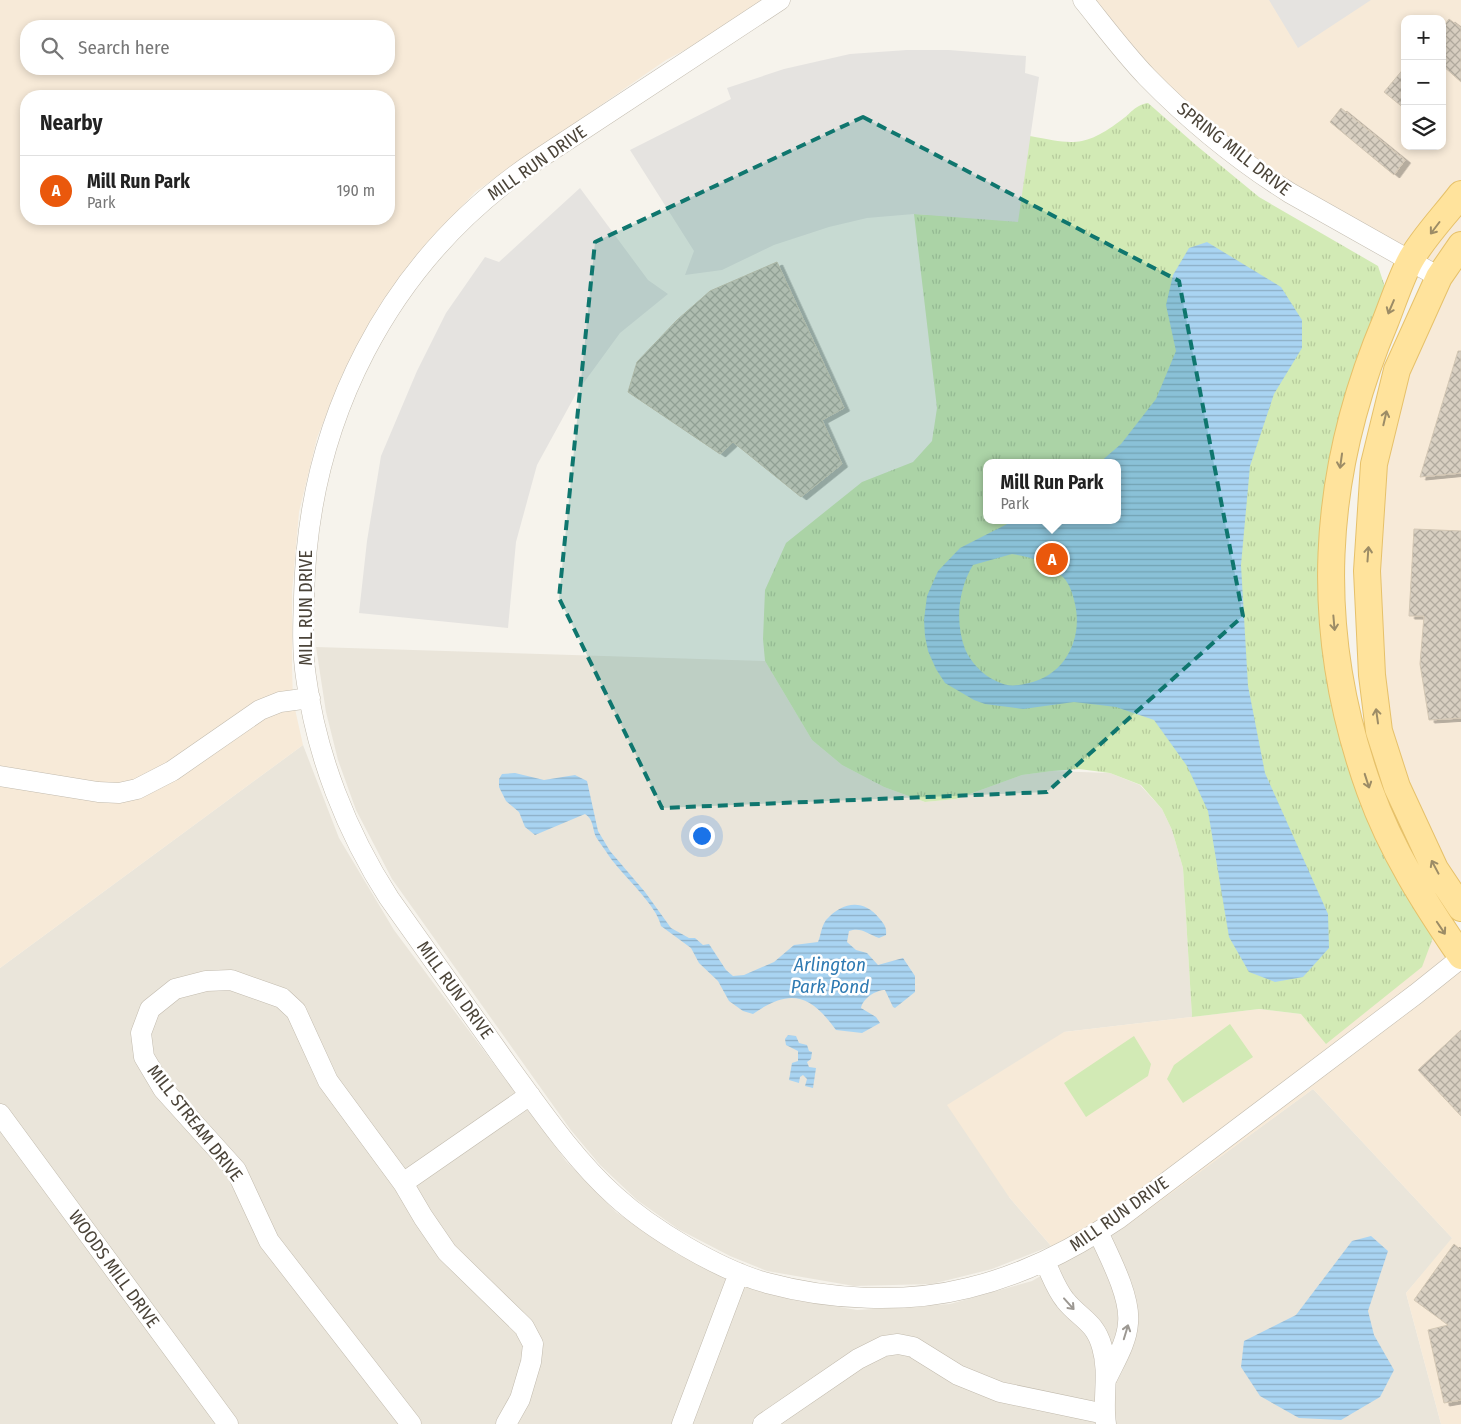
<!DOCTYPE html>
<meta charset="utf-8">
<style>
body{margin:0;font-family:"Fira Sans Condensed",sans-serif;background:#f6f6f6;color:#222}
.controls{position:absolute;right:15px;top:15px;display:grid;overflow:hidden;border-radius:10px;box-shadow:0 2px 8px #0003}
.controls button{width:45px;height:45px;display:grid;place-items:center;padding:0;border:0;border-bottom:1px solid #e0e0e0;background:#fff;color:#222;font:25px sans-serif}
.you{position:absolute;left:701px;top:835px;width:18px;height:18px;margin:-12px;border:4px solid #fff;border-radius:50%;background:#1a73e8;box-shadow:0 0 0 8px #1a73e833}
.badge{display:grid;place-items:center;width:32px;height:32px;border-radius:50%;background:#ea580c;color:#fff;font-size:16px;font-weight:700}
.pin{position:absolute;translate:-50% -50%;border:2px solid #fff;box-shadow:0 1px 5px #0006}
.popup{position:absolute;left:983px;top:459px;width:138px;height:65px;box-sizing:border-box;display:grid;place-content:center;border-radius:10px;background:#fff;filter:drop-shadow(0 1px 4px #0005);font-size:16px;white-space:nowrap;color:#767676}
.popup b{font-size:19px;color:#222}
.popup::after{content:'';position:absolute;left:50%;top:100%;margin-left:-10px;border:10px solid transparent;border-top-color:#fff}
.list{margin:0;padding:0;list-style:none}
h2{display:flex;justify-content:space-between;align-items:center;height:65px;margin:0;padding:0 20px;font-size:21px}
h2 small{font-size:16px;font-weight:400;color:#767676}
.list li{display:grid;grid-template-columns:32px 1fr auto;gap:15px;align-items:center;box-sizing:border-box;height:70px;padding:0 20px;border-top:1px solid #e0e0e0}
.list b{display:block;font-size:19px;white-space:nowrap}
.list p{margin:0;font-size:16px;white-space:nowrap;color:#767676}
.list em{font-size:16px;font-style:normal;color:#767676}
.icon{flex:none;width:28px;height:28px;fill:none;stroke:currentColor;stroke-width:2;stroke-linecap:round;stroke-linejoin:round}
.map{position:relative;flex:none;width:1461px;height:1424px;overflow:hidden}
.search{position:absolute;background:#fff;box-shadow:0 2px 8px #0003;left:20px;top:20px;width:375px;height:55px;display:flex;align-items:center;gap:12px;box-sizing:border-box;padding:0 18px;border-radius:20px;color:#767676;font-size:19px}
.panel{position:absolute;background:#fff;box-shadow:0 2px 8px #0003;left:20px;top:90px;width:375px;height:135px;border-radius:20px}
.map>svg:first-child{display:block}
.residential{fill:#eae5da}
.commercial{fill:#f7ead8;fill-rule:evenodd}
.grass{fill:url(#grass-tufts);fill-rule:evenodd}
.pitch{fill:#d2eab5}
.parking{fill:#e5e3e0}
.water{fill:url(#water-rules);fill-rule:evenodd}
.building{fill:url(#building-cross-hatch);stroke:#d3c7b4;filter:url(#shadow)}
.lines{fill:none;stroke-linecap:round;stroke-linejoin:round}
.minor-casing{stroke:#c2bbae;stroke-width:21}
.major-casing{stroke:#e6c16a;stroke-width:28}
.minor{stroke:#fff;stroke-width:20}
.major{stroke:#ffe39c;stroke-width:26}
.oneway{stroke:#9c8c66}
.oneway2{stroke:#9c9892}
.marked{fill:#0f766e;fill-opacity:0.2;stroke:#0f766e;stroke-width:4;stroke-dasharray:10 6;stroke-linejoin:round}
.labels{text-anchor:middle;stroke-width:5;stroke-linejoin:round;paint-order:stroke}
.street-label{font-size:18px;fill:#4b4439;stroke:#fff}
.water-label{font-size:19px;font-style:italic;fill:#2e7ab2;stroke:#fff}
</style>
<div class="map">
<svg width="1461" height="1424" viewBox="0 0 1461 1424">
<defs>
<pattern id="grass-tufts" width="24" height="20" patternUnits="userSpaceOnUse" patternTransform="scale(1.25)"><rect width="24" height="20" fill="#d2eab5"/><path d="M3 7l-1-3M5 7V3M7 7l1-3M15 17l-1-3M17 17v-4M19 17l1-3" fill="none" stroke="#b6ca9c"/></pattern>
<pattern id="water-rules" width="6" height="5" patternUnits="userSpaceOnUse" patternTransform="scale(1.25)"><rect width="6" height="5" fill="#a9d4f2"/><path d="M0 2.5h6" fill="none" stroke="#8caec5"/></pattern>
<pattern id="building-cross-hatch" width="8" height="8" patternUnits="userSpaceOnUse" patternTransform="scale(1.25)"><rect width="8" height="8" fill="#d8cfc1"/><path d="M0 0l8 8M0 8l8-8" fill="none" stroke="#b1aa9e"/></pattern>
<filter id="shadow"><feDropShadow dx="5.5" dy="3" stdDeviation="0" flood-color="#0004"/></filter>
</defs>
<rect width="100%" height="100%" fill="#f6f3ec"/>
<!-- residential -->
<path class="residential" d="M316,647L765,661L812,740L842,765L884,787L925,802L956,799L1022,775L1052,771L1110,773L1140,785L1162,809L1172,830L1183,868L1192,1017L1064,1032L1009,1197L1051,1246L992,1269L932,1284L854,1286L767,1271L730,1256L678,1229L637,1200L600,1165L570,1129L392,879L356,810L338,760L326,712Z
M303,745L339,838L394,930L566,1161L616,1212L677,1254L781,1297L857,1310L950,1304L1032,1281L1124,1227L1313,1089L1453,1239L1406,1293L1441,1424H0V968Z"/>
<!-- commercial -->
<path class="commercial" d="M0,0H778L666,60L475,192L410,264L366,329L342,375L317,438L299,512L292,592V667L293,700L303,745L0,968ZM26,26H389V69H26ZM26,96H389V219H26Z
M1083,0H1461V908L1379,731L1374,464L1439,277L1222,143ZM1405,19H1442V146H1405Z
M1434,935L1461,949V1424H1441L1406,1293L1452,1238L1313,1089L1125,1227L1065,1262L1009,1197L947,1105L1064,1032L1259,1009L1301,1014Z"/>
<!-- grass -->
<path class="grass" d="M1148,103L1197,146L1259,197L1378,266L1387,293L1323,574L1329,688L1350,765L1434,935L1422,967L1326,1044L1301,1014L1259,1009L1192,1017L1183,868L1172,830L1162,809L1141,785L1110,773L1079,769L1052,771L1022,775L956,799L925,802L884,787L842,765L812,740L765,661L763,639L765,590L786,543L862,482L913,462L932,441L937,408L914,214L975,217L1030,136C1072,144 1084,148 1120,121C1132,113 1133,106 1148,103ZM987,463H1117V520H987Z"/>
<!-- pitch -->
<path class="pitch" d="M1230,1024L1253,1057L1183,1103L1167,1079L1174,1065Z
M1134,1036L1151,1064L1148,1076L1086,1117L1064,1083Z"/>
<!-- parking -->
<path class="parking" d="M1269,0H1371L1298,48Z
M907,50H949L1026,56L1025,73L1039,77L1018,222L914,214L867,218L829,227L774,245L722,270L685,275L694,251L630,150L731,99L727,88L784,69L850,54Z
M580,188L648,280L668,294L620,333L577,392L537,465L516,542L508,628L359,613L367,541L381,456L417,371L446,313L485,257L499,262Z"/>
<!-- water -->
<path class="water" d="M1207,242L1281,287L1302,320V348L1274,394L1250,466L1241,565L1248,686L1265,773L1328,914L1329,948L1303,977L1275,982L1249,972L1229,937L1208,811L1187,766L1154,720L1116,707L1074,702L1023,709L985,704L974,700L945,683L936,669L928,651L925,636L924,620L927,596L938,571L960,548L1015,520H1117V463H1099L1121,444L1156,399L1176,351L1166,305L1173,275L1189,248ZM1012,554C1031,557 1049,562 1063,577C1070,584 1073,595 1075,604C1083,639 1065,675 1029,683C1016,686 1008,687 996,681C983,675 971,663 965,649C955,622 958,590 973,565Z
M515,773L544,780L575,775L587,781L598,831L610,851L645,892L671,928L689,938H695L703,945L709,944L726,970L733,976L744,975L774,962L794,945L818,942C821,935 821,927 826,920C842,902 863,898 879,918C884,924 887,927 886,935L879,938C867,934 862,927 849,931L847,942L856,950L867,953L878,965L903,958L915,976V992L895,1008L893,1007L885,990C876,990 863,998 861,1008L876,1017L880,1023L862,1033L836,1030C810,994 790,988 753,1014L743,1011L729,1001L718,981L699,963L691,948L661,926C657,905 622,875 609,856C605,850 600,843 596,837C592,828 594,820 585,814L535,835L525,827L519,812L506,801L499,787V779L502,774Z
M788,1035L796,1036L799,1043L807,1045L809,1051L812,1052L811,1059L807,1062L809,1067L816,1068L813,1088L805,1086L807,1079L803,1075L800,1077L799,1083L789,1080L792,1063L798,1061V1051L786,1045L785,1039Z
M1371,1236L1388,1251L1368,1311L1374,1335L1394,1370L1380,1397L1341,1420L1299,1418L1260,1396L1241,1367L1244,1341L1296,1315L1352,1241Z"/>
<!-- building -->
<path class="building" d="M1449,19L1461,28V82L1442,65V28Z
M1405,67V109L1384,92Z
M1341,108L1405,160L1394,175L1330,122Z
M777,262L844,408L822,420L842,464L801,497L733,442L720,454L628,392L637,362L677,320L710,291Z
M1458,351H1461V473L1420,477Z
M1414,529L1461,531V718L1429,720L1420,664L1424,616H1409Z
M1461,1030V1116L1418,1070Z
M1454,1244L1461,1250V1400L1444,1403L1428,1330L1448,1325L1414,1300Z"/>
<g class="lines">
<defs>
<path id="minor" d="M780,0L534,162C387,262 307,422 304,598C303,624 302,651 306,677C316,755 347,833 389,898C428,953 468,1009 507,1064C540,1109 573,1158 615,1196C651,1229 719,1270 767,1283C830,1300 904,1304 968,1288C1023,1275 1072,1250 1118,1219L1416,994L1461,958
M1083,0C1104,26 1124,53 1147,77C1189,120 1239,161 1290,193L1439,277
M0,776L98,792L119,793L137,789L172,771L260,710L280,702L310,698
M0,1114L228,1424
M403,1183L530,1095
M1098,1232C1109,1256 1131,1297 1128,1323C1127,1342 1115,1361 1107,1378
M1045,1262C1051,1274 1056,1289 1065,1300C1079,1318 1095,1321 1102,1347C1110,1374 1102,1398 1106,1424
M411,1424L269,1241L236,1170L163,1089L144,1057L141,1033L150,1009L175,989L206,981L231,980L282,998L296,1011L328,1081L403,1183L423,1217L447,1252L524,1327L533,1344L531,1362L520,1399L506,1424
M682,1424L739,1273
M763,1424L858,1359L884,1346L898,1344L913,1347L958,1375L1000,1392L1105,1414"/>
<path id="major" d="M1461,194C1446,214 1420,241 1409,263C1400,281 1393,302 1386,320C1320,476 1312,631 1370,791C1391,850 1426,905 1461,956
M1461,245L1439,277L1397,370L1374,464L1367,571L1372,675L1379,731L1397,787L1435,869L1461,908"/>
</defs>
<!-- minor casing -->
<use href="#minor" class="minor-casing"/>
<!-- major casing -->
<use href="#major" class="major-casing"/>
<!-- minor -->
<use href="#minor" class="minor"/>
<!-- major -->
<use href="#major" class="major"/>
</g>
<!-- one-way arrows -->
<defs><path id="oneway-shaft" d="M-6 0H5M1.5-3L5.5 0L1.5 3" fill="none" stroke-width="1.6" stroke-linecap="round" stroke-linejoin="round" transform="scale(1.25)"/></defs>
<g class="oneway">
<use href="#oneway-shaft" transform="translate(1435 228) rotate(127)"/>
<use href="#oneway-shaft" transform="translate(1391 307) rotate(113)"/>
<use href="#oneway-shaft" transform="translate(1385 418) rotate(-77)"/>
<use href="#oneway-shaft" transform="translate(1341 461) rotate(98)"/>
<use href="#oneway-shaft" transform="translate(1368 554) rotate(-86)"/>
<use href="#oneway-shaft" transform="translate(1334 623) rotate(85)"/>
<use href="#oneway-shaft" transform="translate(1377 716) rotate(-98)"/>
<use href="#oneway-shaft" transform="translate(1367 781) rotate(72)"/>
<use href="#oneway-shaft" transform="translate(1435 867) rotate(-118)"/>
<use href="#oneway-shaft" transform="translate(1441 928) rotate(56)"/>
</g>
<g class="oneway2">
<use href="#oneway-shaft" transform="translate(1069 1304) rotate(48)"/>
<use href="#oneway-shaft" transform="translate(1126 1332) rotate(-73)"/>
</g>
<!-- marked area -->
<path class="marked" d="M863,117L1179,281L1243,616L1047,792L662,808L559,598L595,242Z"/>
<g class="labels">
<!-- street labels -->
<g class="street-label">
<text transform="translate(1234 149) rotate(38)" y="6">SPRING MILL DRIVE</text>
<text transform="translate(537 163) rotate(-35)" y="6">MILL RUN DRIVE</text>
<text transform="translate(306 608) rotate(-90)" y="6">MILL RUN DRIVE</text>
<text transform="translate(455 990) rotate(54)" y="6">MILL RUN DRIVE</text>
<text transform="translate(195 1123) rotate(52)" y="6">MILL STREAM DRIVE</text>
<text transform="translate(1119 1214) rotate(-35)" y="6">MILL RUN DRIVE</text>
<text transform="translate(114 1269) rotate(54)" y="6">WOODS MILL DRIVE</text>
</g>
<!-- water labels -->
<g class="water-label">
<text x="830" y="971">Arlington<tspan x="830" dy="22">Park Pond</tspan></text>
</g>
</g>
</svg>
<div class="controls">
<button>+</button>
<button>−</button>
<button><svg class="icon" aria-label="layers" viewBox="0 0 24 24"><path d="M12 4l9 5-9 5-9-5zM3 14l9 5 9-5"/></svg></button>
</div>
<div class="you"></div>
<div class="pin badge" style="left:1052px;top:559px">A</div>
<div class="popup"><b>Mill Run Park</b>Park</div>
<div class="search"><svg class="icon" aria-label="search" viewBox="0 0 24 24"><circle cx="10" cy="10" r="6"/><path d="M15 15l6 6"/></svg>Search here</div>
<section class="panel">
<h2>Nearby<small></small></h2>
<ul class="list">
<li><span class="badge">A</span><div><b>Mill Run Park</b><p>Park</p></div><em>190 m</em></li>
</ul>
</section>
</div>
